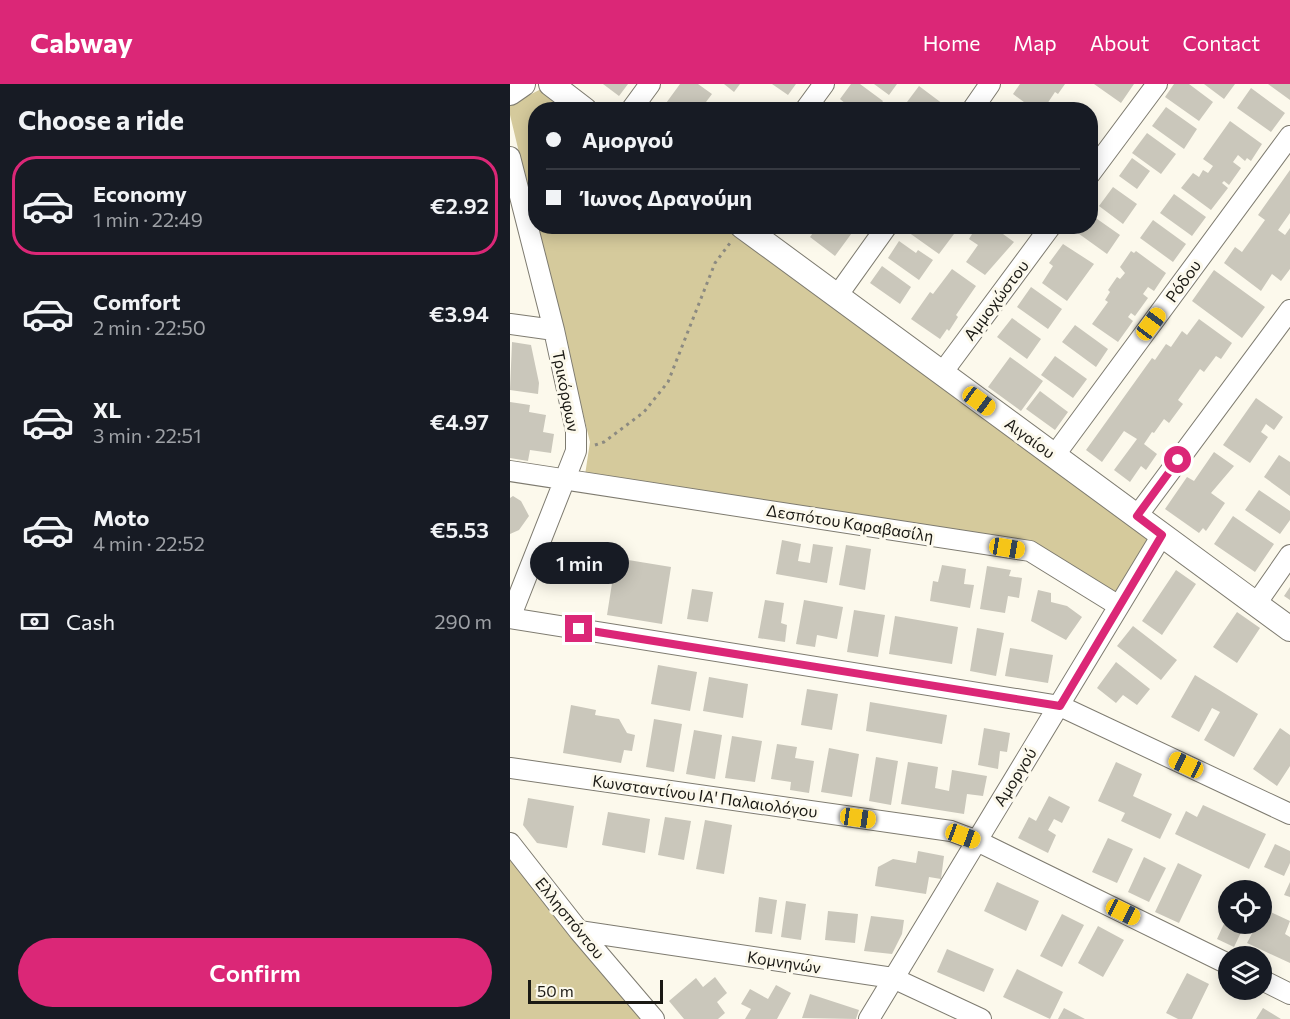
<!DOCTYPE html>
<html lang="en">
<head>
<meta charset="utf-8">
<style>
	body { margin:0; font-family:Commissioner,sans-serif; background:#242831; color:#f1f3f6; height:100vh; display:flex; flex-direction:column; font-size:22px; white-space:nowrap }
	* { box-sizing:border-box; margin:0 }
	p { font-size:20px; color:#9ea1a6 }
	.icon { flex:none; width:33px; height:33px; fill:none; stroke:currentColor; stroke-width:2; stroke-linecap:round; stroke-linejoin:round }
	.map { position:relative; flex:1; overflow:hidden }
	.drawer { display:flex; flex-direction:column; background:#171b24; width:510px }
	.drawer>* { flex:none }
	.guide { position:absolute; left:18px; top:18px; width:570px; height:132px; border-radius:24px; box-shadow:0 3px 15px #0003; display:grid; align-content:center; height:132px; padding:0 18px; background:#171b24 }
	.controls { position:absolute; left:708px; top:796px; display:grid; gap:12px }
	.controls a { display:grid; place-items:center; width:54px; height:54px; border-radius:50%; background:#171b24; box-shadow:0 3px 15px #0003; font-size:30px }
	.scale { position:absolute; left:18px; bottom:15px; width:135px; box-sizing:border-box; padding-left:6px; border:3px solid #1a1914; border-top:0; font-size:16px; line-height:21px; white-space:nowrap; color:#1a1914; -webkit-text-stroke:4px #fcf9ec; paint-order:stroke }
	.end { position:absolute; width:27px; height:27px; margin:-14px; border:8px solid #db2777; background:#fff; box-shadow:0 0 0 3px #fff }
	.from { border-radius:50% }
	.bubble { position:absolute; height:42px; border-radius:21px; background:#171b24; box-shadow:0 3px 15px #0003; font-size:20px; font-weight:600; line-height:42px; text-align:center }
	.car { position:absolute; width:18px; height:36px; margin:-18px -9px; border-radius:8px; box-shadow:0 0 4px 2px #0007; background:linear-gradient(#f5c518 24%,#345 0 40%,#f5c518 0 76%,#345 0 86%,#f5c518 0) }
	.guide b { display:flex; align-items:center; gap:21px; height:57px; font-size:22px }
	.guide b+b { border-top:2px solid #363941 }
	.guide i { width:15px; height:15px; background:#f1f3f6 }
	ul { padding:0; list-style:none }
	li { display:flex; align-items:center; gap:18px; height:99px; margin:0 12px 9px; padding:0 6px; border:3px solid transparent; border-radius:24px }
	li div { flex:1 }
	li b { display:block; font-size:22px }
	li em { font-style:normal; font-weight:600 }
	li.on { border-color:#db2777 }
	li>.icon { width:54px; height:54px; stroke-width:1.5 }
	h2 { padding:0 18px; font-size:27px; line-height:72px }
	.pay { display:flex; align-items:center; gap:15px; height:66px; padding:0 18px; font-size:22px }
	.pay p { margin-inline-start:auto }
	.button { display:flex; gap:12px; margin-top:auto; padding:12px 18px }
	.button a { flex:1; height:69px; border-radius:36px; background:#db2777; color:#fff; font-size:24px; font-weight:600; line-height:69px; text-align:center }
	header { display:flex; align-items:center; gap:36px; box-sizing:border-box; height:84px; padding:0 30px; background:#db2777; color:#fff }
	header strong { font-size:28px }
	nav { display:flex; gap:33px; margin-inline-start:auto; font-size:21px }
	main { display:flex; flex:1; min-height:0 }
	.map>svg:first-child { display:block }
</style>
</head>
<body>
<header>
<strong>Cabway</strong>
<nav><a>Home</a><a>Map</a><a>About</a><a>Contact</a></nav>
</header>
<main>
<section class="drawer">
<h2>Choose a ride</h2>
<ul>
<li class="on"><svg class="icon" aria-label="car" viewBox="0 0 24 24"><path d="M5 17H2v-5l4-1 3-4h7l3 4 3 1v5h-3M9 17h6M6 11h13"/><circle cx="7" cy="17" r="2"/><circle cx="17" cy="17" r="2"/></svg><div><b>Economy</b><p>1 min · 22:49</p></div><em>€2.92</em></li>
<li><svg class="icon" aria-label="car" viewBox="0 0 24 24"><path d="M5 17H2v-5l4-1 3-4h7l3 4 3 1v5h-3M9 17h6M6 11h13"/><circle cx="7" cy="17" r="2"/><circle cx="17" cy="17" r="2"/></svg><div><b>Comfort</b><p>2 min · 22:50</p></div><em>€3.94</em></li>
<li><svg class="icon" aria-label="car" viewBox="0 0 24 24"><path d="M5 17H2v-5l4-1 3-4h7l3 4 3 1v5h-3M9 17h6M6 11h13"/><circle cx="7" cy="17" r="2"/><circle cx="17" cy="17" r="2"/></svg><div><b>XL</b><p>3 min · 22:51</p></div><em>€4.97</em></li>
<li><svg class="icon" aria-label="car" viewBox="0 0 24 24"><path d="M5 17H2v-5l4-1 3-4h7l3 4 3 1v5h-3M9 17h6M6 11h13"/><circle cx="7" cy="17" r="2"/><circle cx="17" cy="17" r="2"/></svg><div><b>Moto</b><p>4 min · 22:52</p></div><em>€5.53</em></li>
</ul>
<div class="pay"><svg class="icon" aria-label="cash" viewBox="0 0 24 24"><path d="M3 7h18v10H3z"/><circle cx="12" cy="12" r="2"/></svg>Cash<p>290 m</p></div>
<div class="button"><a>Confirm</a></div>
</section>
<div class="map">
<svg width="780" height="935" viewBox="0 0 780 935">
	<rect width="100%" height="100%" fill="#fcf9ec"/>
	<path fill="#d5ca9c" d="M35 3 65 25 26 26 25 135 0 31V21Z
		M27 143H223L648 454 608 514 521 463 75 391 80 358Z
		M0 769 133 935H0Z"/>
	<path fill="#cac7bb" d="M93 0H118L109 12Z
		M170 0H188L202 10 190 26H151Z
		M214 0H230L224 8Z
		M262 0H286L278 11Z
		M341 0H350L373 17 367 26H343L330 15Z
		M364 0H387L379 11Z
		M510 0H555L548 10 545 8 533 26H525L503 10Z
		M584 0H624L611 19Z
		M664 0H679L703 18 689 37 655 13Z
		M694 0H725L714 15Z
		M758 0H780V16Z
		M409 2 441 26H399L394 22Z
		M741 4 775 29 761 48 727 24Z
		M656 23 687 45 674 65 642 42Z
		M720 37 752 60 741 77 737 74 735 77 728 71 723 78 731 84 719 101 714 97 712 99 718 104 701 126 671 104 683 89 689 93 693 86 698 89 703 82 693 75Z
		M637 49 666 70 651 90 622 69Z
		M622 74 640 87 627 105 609 92Z
		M780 86V129L768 146 775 151 780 144V185L771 197 762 190 751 207 714 179 725 163 732 168 755 136 748 131Z
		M603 103 627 120 613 140 589 122Z
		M664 110 696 133 682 152 650 129Z
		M580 130 610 151 597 170 565 147 568 142H580Z
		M643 136 676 160 663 178 630 154Z
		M308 142H347L325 172 300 153Z
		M402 142H434L444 150 429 170 398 148Z
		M467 142H482L504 158 475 191 456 178 468 161 459 155Z
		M505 142H520L515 150Z
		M389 157 406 169 408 166 423 176 409 196 378 174Z
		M553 160 584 180 557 217 532 199 543 182 539 179Z
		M621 167 624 169 626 167 656 189 644 207 638 203 633 210 638 214 625 232 621 229 618 233 623 237 608 258 582 240 598 218 595 216 600 208 598 206 607 193 610 195 615 189 610 183Z
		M372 182 401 203 390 220 360 199Z
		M442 185 466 202 446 231 448 233 439 247 437 245 430 255 401 235 420 208 423 210Z
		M704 186 755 223 732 254 682 217Z
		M521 203 552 225 538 245 507 223Z
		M502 234 531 255 517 275 487 253Z
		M689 235 722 259 711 275 706 272 694 288 690 285 668 316 673 320 659 339 654 335 644 349 642 348 634 360 647 370 636 386 631 382 620 398 604 386 627 355 614 347 592 378 576 366 642 274 645 276 656 260 661 263 672 247 677 251Z
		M565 241 598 265 586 283 552 258Z
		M2 258 21 261 29 299 28 310 0 306Z
		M545 272 577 295 563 314 531 291Z
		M500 273 533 297 511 327 478 303Z
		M530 307 558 328 545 346 516 325Z
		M746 314 773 333 764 346 756 340 751 348 758 353 740 379 713 361Z
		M0 318 20 321 19 328 36 331 33 348 44 350 41 369 20 366 18 377 0 374Z
		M704 368 724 382 701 409 715 419 696 447 693 444 689 449 655 425 677 393 684 397Z
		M769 371 780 378V412L754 393Z
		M749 406 780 427V436L770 450 735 426Z
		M3 412 11 417 19 432 9 446 0 450V414Z
		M723 432 764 460 745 488 704 460Z
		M272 456 291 460 288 477 300 479 303 460 323 463 317 499 266 490Z
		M336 461 361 465 355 506 329 501Z
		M106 474 161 483 152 540 97 531Z
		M432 481 456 485 454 500 464 501 460 524 420 517 423 497 428 498Z
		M477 482 501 486 499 492 512 494 509 514 498 512 495 529 470 525Z
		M666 486 686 500 652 551 632 537Z
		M780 503V516L774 512Z
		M182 505 203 508 198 538 177 535Z
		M528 506 541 509V518L557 522 572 533 556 556 521 537Z
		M255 516 274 519 271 539 277 541 275 558 248 554Z
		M294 516 333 523 327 555 307 551 305 563 286 560Z
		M344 526 375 531 368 573 337 568Z
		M727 528 750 544 727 579 703 563Z
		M385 532 448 543 442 580 379 570Z
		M623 542 667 576 651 596 607 562Z
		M467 544 494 549 486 592 460 587Z
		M500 564 543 571 538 599 495 592Z
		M606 578 640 605 627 621 613 611 606 619 587 604Z
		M148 581 187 588 180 627 141 620Z
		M685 591 748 630 724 673 694 656 710 628 702 624 689 648 661 633Z
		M199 593 238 600 233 634 193 627Z
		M297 605 328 610 322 646 291 641Z
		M360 618 437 631 432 660 356 647Z
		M61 621 86 626 85 631 109 635 117 649 125 651 122 667 114 666 111 679 53 669Z
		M144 635 172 640 164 688 136 683Z
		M474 644 500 649 497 668 490 667 488 685 468 681Z
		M770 644 780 651V682L767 702 743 685Z
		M184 646 212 651 205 695 176 690Z
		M222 652 252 657 245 698 215 694Z
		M267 660 287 663 285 674 304 677 299 709 280 706 281 698 261 695Z
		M319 664 349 670 342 713 311 708Z
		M366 673 388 677 381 721 359 717Z
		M398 678 428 683 425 704 439 707 442 686 477 692 473 712 457 710 454 730 391 720Z
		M606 678 632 690 623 712 662 730 650 755 611 737 615 729 588 717Z
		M539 712 560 723 552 739 544 735 538 746 546 751 538 769 508 754 519 733 526 737Z
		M18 714 64 722 57 764 27 759 13 741Z
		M693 721 756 750 739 785 665 750 676 727 687 733Z
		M98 728 140 735 135 769 92 761Z
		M155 733 181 737 174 776 148 771Z
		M195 736 222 741 214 790 186 785Z
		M598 754 623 765 607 799 582 788Z
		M765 760 780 767V779L774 792 754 783Z
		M408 767 434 772 431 795 419 793 416 810 365 802 368 783 383 775 406 779Z
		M634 773 656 784 639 818 618 808Z
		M668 779 692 791 669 839 645 828Z
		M487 798 529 817 516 847 474 827Z
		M780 798V813L774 811Z
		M249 813 267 816 262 850 245 848Z
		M276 817 296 820 291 856 271 853Z
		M754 825 780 837 775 850 780 853V879L737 859 747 840H752Z
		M318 827 348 830 345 859 315 856Z
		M552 830 574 841 552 883 530 872Z
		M718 831V840H735L724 863 707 855Z
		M361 832 394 836 392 850 382 870 354 867Z
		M588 842 614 856 593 893 568 879Z
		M437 865 484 885 474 908 427 888Z
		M507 885 553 908 540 935 493 913Z
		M677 889 699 900 682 935H668L656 929Z
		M205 893 217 909 207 918 215 929 208 935H174L159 917 186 894 193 903Z
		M266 901 281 909 267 935H235L241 925 231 920 240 905 258 915Z
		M300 910 349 926 346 935 292 934Z
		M554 924 575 935H548Z
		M753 924 771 935H746Z"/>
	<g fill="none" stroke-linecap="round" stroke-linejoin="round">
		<defs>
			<path id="minor" d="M121 26 140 0
				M295 26 314 0
				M462 26 480 0
				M0 73 44 246 66 347V367L0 534
				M580 90 647 0
				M327 212 377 142
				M0 240 44 246
				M432 289 541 142
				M544 372 780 52
				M0 387 520 467 609 522
				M627 432 780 226
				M746 520 780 471
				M0 534 550 622 780 730
				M0 684 441 747 465 756 718 880
				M0 759 69 847 144 935
				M69 847 383 894 471 935
				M752 896 780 910
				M359 935 652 451"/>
			<path id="tertiary" d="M41 0 75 26
				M0 9 13 0
				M232 142 780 545"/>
		</defs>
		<use href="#minor" stroke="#7e7b70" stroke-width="22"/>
		<use href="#tertiary" stroke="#7e7b70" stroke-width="26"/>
		<path stroke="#8c8a81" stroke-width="3" stroke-dasharray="3 4.5" stroke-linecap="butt" d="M85 361 94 358 134 328 158 298 205 179 220 159"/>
		<use href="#minor" stroke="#fff" stroke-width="20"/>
		<use href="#tertiary" stroke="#fff" stroke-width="24"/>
	</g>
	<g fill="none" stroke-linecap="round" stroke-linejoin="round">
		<path stroke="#db2777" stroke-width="8" d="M69 545 550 622 652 451 627 432 668 376"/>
	</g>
	<g text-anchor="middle" stroke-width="6" stroke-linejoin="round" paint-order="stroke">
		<g font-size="16" fill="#1a1914" stroke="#fcf9ec">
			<text transform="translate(673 197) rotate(-54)" y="6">Ρόδου</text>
			<text transform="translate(486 216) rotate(-53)" y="6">Αμμοχώστου</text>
			<text transform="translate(56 307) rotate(79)" y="6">Τρικόρφων</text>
			<text transform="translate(520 354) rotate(36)" y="6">Αιγαίου</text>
			<text transform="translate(340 439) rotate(9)" y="6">Δεσπότου Καραβασίλη</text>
			<text transform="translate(505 693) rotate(-58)" y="6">Αμοργού</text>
			<text transform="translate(195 712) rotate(8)" y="6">Κωνσταντίνου ΙΑ' Παλαιολόγου</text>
			<text transform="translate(60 834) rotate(51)" y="6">Ελλησπόντου</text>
			<text transform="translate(274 878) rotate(9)" y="6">Κοµνηνών</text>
		</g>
	</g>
</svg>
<div class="controls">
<a><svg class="icon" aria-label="locate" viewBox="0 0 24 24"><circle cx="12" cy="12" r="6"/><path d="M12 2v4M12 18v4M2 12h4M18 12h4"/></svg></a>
<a><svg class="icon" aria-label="layers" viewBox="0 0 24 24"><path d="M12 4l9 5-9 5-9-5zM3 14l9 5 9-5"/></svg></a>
</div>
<div class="scale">50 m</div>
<i class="end from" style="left:668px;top:376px"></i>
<i class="end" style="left:69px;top:545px"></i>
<div class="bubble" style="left:20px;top:458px;width:99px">1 min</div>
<i class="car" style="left:641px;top:240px;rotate:37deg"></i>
<i class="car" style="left:469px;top:317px;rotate:126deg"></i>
<i class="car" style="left:497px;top:464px;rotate:99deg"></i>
<i class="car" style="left:676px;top:681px;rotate:295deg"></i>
<i class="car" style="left:348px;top:734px;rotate:98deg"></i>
<i class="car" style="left:453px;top:752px;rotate:110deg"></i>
<i class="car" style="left:613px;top:828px;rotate:116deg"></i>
<div class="guide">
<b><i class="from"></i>Αμοργού</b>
<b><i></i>Ίωνος Δραγούμη</b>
</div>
</div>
</main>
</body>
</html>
